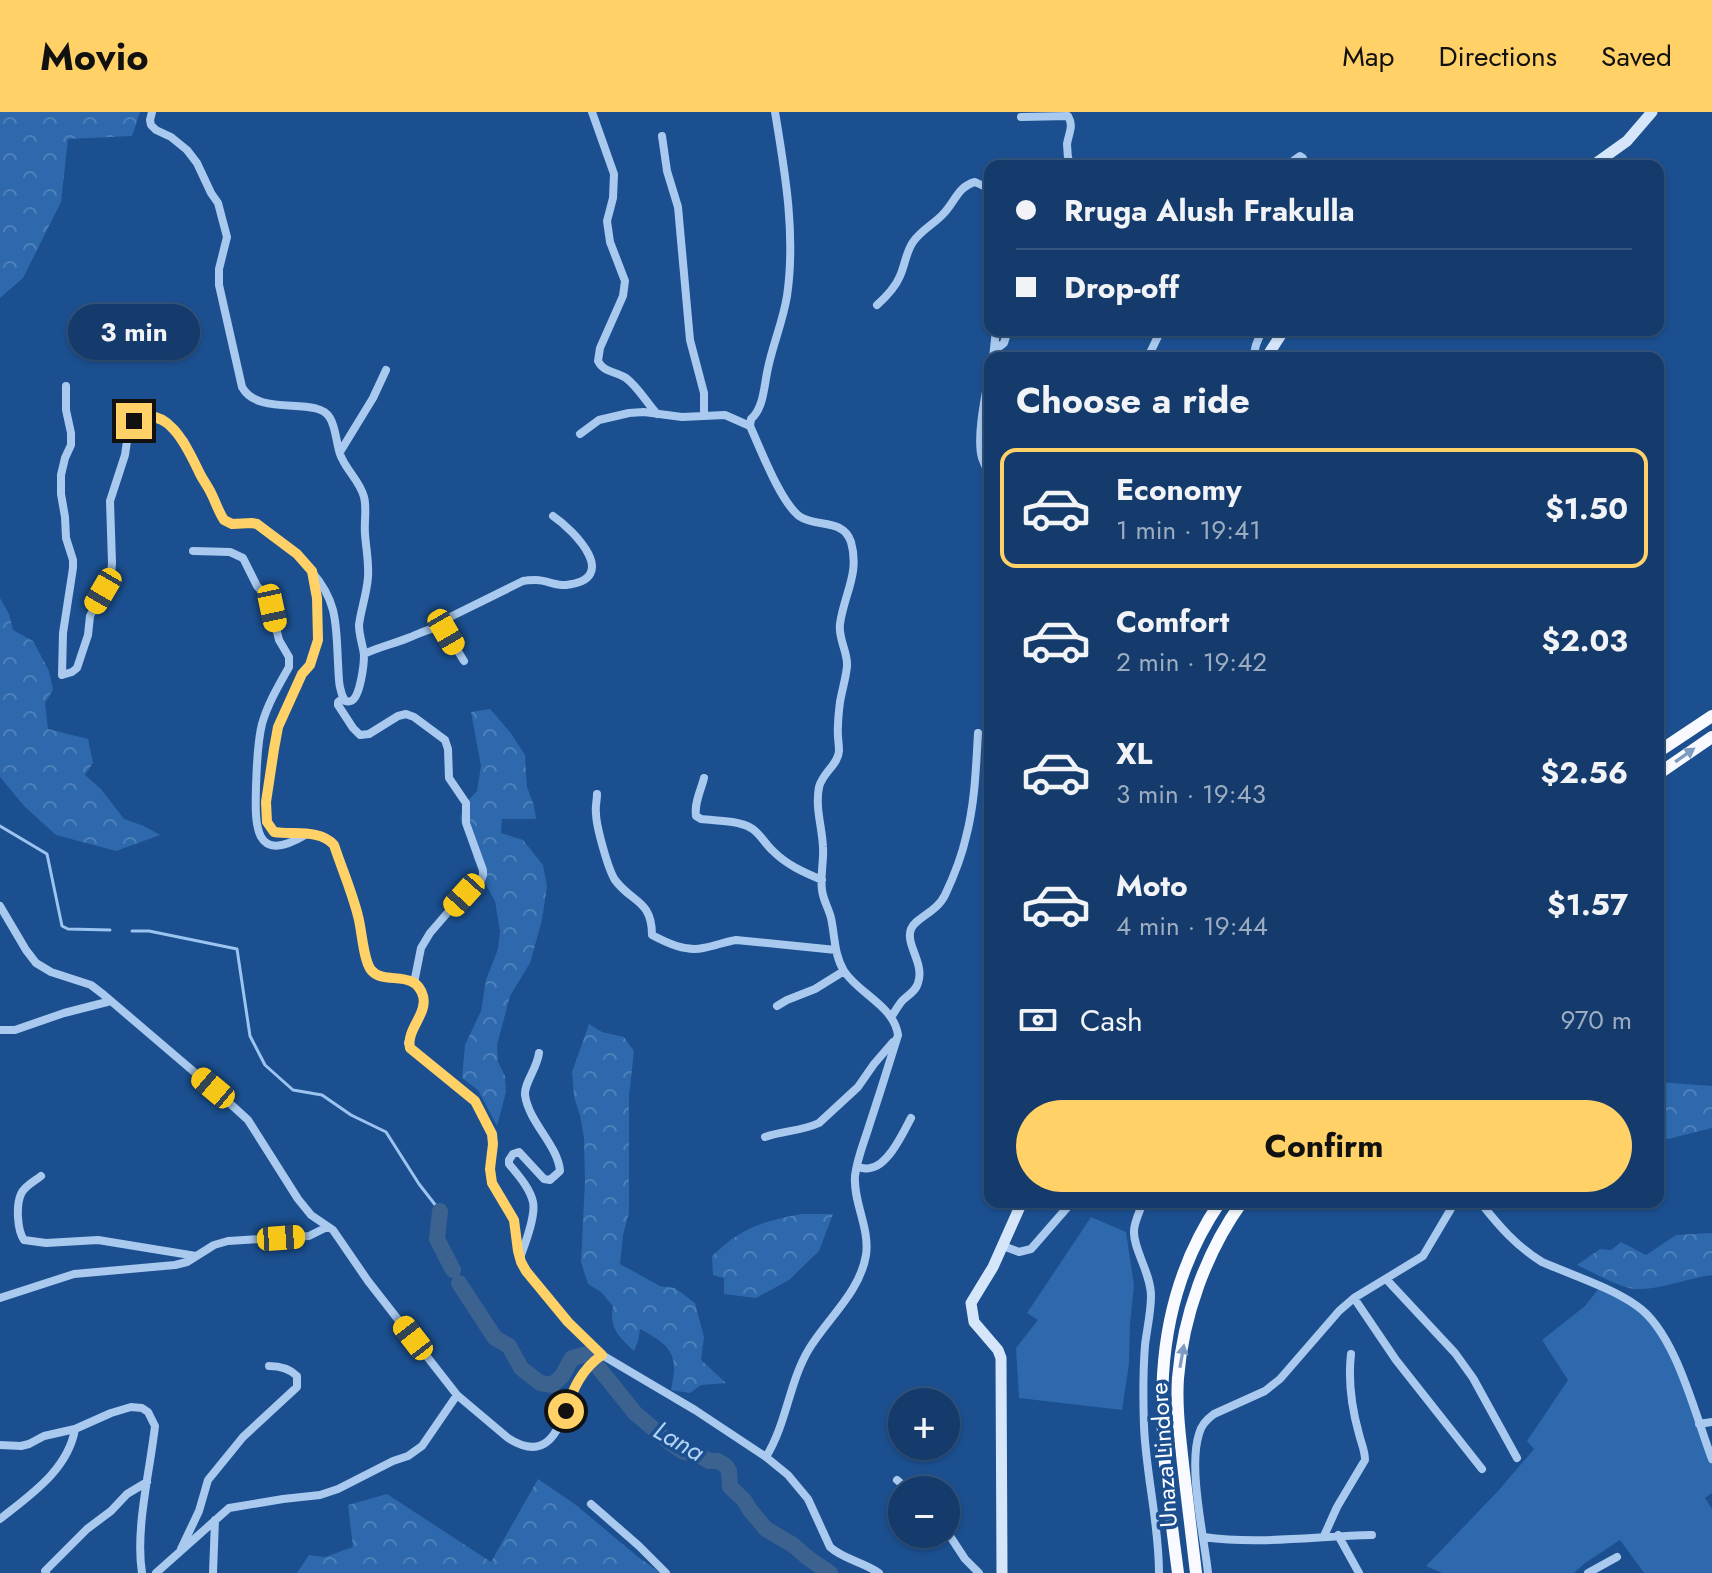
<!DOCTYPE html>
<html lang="en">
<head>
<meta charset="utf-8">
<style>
	body { margin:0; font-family:Jost,sans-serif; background:#214673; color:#f1f3f6; height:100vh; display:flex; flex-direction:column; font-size:30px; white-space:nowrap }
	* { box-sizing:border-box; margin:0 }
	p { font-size:26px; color:#9dadc1 }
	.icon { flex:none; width:44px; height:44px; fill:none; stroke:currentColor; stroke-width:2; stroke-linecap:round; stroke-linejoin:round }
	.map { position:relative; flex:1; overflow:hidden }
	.panel { position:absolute; left:984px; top:240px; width:680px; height:856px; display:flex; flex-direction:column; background:#143b6b; border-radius:16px; box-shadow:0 2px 6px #0004,0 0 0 2px #33557e }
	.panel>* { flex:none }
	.hud { position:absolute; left:984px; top:48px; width:680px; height:176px; border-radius:16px; box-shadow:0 2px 6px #0004,0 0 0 2px #33557e; display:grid; align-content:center; height:176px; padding:0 32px; background:#143b6b }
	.buttons { position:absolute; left:888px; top:1276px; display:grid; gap:16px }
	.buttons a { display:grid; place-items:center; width:72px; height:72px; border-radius:50%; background:#143b6b; box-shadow:0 2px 6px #0004,0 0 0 2px #33557e; font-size:40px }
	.end { position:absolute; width:36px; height:36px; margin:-18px; border:10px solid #ffd166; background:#111; box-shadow:0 0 0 4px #111 }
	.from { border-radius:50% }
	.bubble { position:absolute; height:56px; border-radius:28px; background:#143b6b; box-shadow:0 2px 6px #0004,0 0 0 2px #33557e; font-size:26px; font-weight:700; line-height:56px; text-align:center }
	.car { position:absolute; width:24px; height:48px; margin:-24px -12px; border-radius:10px; box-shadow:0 0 6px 2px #0007; background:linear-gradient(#f5c518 24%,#345 0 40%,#f5c518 0 76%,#345 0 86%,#f5c518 0) }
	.hud b { display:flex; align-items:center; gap:28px; height:76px; font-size:30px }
	.hud b+b { border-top:2px solid #33557e }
	.hud i { width:20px; height:20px; background:#f1f3f6 }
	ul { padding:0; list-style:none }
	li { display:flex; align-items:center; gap:24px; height:120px; margin:0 16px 12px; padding:0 16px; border:4px solid transparent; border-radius:16px }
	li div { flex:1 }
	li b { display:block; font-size:30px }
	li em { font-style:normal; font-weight:700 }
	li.selected { border-color:#ffd166 }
	li>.icon { width:72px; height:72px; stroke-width:1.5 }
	h2 { padding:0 32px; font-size:36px; line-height:96px }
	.pay { display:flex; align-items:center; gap:20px; height:88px; padding:0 32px; font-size:30px }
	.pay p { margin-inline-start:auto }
	.button { display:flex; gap:16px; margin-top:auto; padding:16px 32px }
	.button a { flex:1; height:92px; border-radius:48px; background:#ffd166; color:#111; font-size:32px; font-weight:700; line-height:92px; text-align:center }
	header { display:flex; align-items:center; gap:48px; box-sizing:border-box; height:112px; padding:0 40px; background:#ffd166; color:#111 }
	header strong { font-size:38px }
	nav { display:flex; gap:44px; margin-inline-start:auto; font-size:28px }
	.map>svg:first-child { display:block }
</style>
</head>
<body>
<header>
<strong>Movio</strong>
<nav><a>Map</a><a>Directions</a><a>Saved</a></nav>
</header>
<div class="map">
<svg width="1712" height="1461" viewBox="0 0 1712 1461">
	<defs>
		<pattern id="forest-crowns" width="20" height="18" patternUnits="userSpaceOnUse" patternTransform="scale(2)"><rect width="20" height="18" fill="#2e69ad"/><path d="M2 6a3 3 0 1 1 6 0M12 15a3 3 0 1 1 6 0" fill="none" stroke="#4d80b9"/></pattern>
	</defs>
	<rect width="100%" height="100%" fill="#1b4f8f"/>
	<path fill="#2e69ad" d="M1091 1105 1126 1120 1134 1173 1130 1213 1129 1252 1122 1298 1019 1286 1016 1236 1038 1208 1027 1201Z
		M1600 1175 1630 1189 1666 1226 1712 1347V1381L1705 1386 1712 1397V1461H1644L1620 1428 1585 1451 1574 1461H1442L1426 1454 1498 1379 1534 1337 1527 1329 1568 1268 1542 1228 1585 1194Z"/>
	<path fill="url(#forest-crowns)" d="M0 0H140L132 24 68 27 61 90 23 166 0 186Z
		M0 486 9 502 13 518 33 529 49 559 53 578 45 591 48 617 88 627 93 651 85 663 101 677 124 707 144 714 160 723 116 739 56 723 25 695 0 665Z
		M490 597 510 620 525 643 527 675 534 694 536 707H502L501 721 523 728 543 753 547 774 542 808 530 851 510 884 497 933 498 950 505 964 506 980 497 1014 478 978 462 966 465 933 481 899 486 868 498 837 500 819 495 789 479 761 460 706 465 692 477 679 481 654 471 600Z
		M589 912 602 920 624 925 634 939 629 984V1101L623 1123 620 1152 660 1174 675 1176 695 1191 704 1225 701 1248 726 1271 701 1273 690 1281 671 1278C679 1241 671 1234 640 1217L638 1229 634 1239C618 1224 609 1216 613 1194L601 1180 588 1172 581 1150 585 1069 584 1026 580 1003 574 985 572 960Z
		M1658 970 1712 974V1016L1668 1027 1658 1024Z
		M801 1102H833L819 1139 789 1168 756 1186 724 1182V1166L713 1163 712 1144C742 1115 761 1110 801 1102Z
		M1712 1121V1163C1687 1166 1662 1178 1636 1177 1623 1177 1590 1159 1577 1153L1600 1137 1611 1138 1621 1130 1646 1143 1676 1123Z
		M538 1367 576 1393 638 1445 661 1461H297L309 1443 325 1445 353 1435 348 1393 387 1382 491 1450Z"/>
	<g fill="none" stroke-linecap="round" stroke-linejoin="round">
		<path stroke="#9cc4f0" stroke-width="3" d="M0 714 47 742 62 814 68 817 110 818
			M132 819H149L237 837 250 924 265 953 293 978 322 983 351 1003 386 1020 419 1072 440 1099"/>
		<path stroke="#3c6290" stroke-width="16" d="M440 1099 437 1127 453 1158
			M459 1171 495 1226 509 1234 521 1256 540 1271 552 1273 562 1264 572 1246 587 1242 588 1243
			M598 1255 635 1301 669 1330 684 1340 697 1342 709 1349H718L726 1354 729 1359 730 1375 744 1388 750 1398 766 1417 793 1433 808 1446 830 1461"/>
		<path stroke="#a9c9ee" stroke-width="8" d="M152 0 150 8 151 13 156 18 171 25 187 38 197 51 211 81 218 91 227 125 219 157V173L242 275C259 306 317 283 330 306 336 316 336 330 340 342 345 357 360 369 364 385 367 396 364 409 365 422 366 436 369 450 368 465 367 481 361 497 359 513 359 524 363 533 364 543 364 553 360 586 351 589 349 590 347 589 345 589 338 577 339 565 338 551 336 513 338 490 312 460
			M592 0 614 62 613 86 607 109 610 130 625 169 623 184 600 236 598 249C604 261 616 259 626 266 638 275 647 291 657 302
			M775 0C785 60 796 123 787 184 783 209 773 232 768 256 764 273 764 296 751 307L750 314C761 338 780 389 799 404 816 416 843 406 851 430 860 462 844 482 840 512 838 527 848 540 847 554 846 566 842 578 840 590 839 598 838 606 838 614 837 622 839 631 839 639 838 653 823 660 819 675 815 696 822 714 823 735 824 749 820 764 822 778 823 788 829 797 831 806 835 824 834 843 844 859 859 882 894 894 898 923
			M1021 5 1068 4C1074 14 1069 20 1067 32 1067 40 1068 47 1070 54
			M662 24 667 59 678 95 690 228 704 281V304
			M1286 54 1300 44 1303 46V54
			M877 193C886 185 895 176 900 164 905 153 906 140 913 130 922 117 936 111 945 100 955 89 959 74 975 70L990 77
			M995 238 1004 231 1008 218
			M993 246 996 218
			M1146 246 1150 241 1161 218
			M1253 246 1256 233 1262 218
			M990 258C986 280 976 325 982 346 984 352 987 358 990 363
			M66 274V298L71 321V333L65 346 61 363V382L65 405 66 426 73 448V456L63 521 62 563 72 560 77 556 88 523 90 504 111 463 112 451 110 389 125 343 128 322 134 309 139 306 151 305 165 310 184 329 224 408 232 412 252 411 257 412 297 442 312 459 317 486 318 528 310 553 302 562 278 615 274 637 266 690 267 710 274 720C294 723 320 717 334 733 342 757 352 780 358 804 362 818 363 847 372 858 384 874 416 856 423 884 426 896 412 918 408 931L410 936 475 989 492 1022 493 1032 490 1057 492 1071 514 1108 518 1139 521 1150 526 1159 568 1210 602 1243 695 1298 766 1345 788 1363 808 1387 830 1435C843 1447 863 1450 879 1461
			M580 322 599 308 629 301 644 300 682 305 725 303 750 314
			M340 340 373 286 386 258
			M990 401 987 434 990 444
			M193 439 230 440 243 446 257 474 269 487 279 528 289 545V555C279 573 268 591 262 612 257 632 257 653 256 674 255 711 253 754 305 723
			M433 515 444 508 523 469C527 468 531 468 536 468 546 468 556 474 566 473 621 467 575 419 553 404
			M364 542C379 535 393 532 408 526 419 522 429 516 440 515L446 520 464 549
			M343 586 338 590V593L353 616 360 623 369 622 398 604 406 602 414 605 445 628 448 637 449 666 466 691V711L483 758V763L481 768 468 777 430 821 421 836 414 871
			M704 666C701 678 694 691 696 704L701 707C717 709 738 708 751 716 760 721 765 732 773 739 787 753 803 760 822 768
			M597 682C597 689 595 695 596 701 596 714 608 757 615 768 632 791 652 788 652 823 667 831 686 840 703 836 715 834 724 830 736 828L836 838
			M0 794 26 838 36 851 51 860 91 873 104 883 213 976 248 1008 298 1087 311 1103 333 1118 368 1169 457 1283 508 1326C558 1358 562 1296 580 1266 585 1256 593 1250 602 1243
			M777 894 787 888 815 877 844 859
			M892 904C895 899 898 894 902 889 908 883 916 879 918 871 925 851 905 833 911 817 915 806 937 800 945 783 953 766 962 743 966 725 975 691 976 655 978 621
			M0 918H15L64 901 111 889
			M765 1025C782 1019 802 1019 819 1011L858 975 874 952 893 930
			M857 1055C860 1056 867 1057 870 1056 888 1054 903 1021 911 1006
			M41 1064C35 1069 24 1074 21 1082 16 1093 17 1118 24 1128L46 1131 98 1128 196 1144
			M1143 1090C1140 1099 1134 1110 1134 1119 1133 1137 1151 1161 1151 1184 1151 1200 1147 1217 1145 1233 1143 1260 1143 1287 1144 1314 1146 1363 1159 1411 1159 1461
			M1480 1090C1499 1114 1516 1134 1542 1150 1572 1163 1612 1176 1637 1194 1676 1221 1695 1303 1712 1347
			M1003 1134 1019 1140 1031 1137 1072 1090
			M520 1146C525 1132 536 1104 533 1090 530 1076 518 1063 509 1052V1048L513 1042 519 1040 544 1067 550 1068 560 1059C558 1033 529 1011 525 983 524 971 537 957 539 941
			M1387 1168 1455 1241 1473 1266 1517 1346
			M0 1186 74 1162 175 1153 187 1150 214 1133 228 1129 309 1124 327 1115
			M1354 1186 1396 1248 1482 1357
			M1699 1312 1712 1310
			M0 1333 21 1334 29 1332 44 1324 75 1317 111 1301 131 1295 142 1296 148 1300 155 1314C150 1359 135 1417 142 1461
			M766 1345C787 1311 789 1270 809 1237 828 1206 860 1180 866 1143 870 1116 853 1090 855 1064 857 1046 865 1028 870 1011 880 981 889 952 898 923
			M897 1368 909 1378
			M591 1392 639 1434 666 1461
			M0 1407C30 1383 68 1358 75 1317
			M946 1418 965 1447 979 1461
			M1338 1423 1359 1461
			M1324 1424 1337 1395 1365 1348C1365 1338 1361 1331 1359 1322 1352 1297 1348 1268 1351 1242
			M1204 1425C1259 1433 1317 1424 1372 1423
			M181 1437 199 1399 208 1368 243 1325 297 1275V1264C289 1256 280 1254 269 1254
			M46 1461 45 1459 87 1417 111 1399 127 1382 147 1370
			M156 1461 229 1396 283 1387 320 1383 338 1377 393 1349 408 1344 422 1334 457 1283
			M213 1461 215 1408
			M1208 1461C1204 1424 1188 1356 1199 1322 1201 1313 1207 1307 1214 1302L1265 1279 1280 1267 1339 1199 1354 1186 1423 1144 1455 1090
			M1588 1461 1617 1445"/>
		<path stroke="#d6e6fa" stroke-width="11" d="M1592 54 1627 29 1652 0
			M1266 246 1284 218
			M1002 1461 1001 1246 998 1238 974 1210 971 1191 993 1155 1022 1090"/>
		<path stroke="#f8faff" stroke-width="12" d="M1658 640 1712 604
			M1658 662 1712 625
			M1178 1461C1161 1330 1140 1207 1220 1090
			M1196 1461C1192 1425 1187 1388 1183 1352 1180 1324 1176 1294 1178 1266 1183 1204 1206 1140 1242 1090"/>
	</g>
	<defs><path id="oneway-solid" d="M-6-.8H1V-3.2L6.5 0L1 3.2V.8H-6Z" transform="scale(2)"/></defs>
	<g fill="#7e9cc1">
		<use href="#oneway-solid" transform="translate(1685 643) rotate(-35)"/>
		<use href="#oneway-solid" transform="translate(1182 1244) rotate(-80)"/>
	</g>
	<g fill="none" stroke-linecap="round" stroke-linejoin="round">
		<path stroke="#ffd166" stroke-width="10" d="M134 309C168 289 189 339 200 362 203 368 207 373 210 379 215 388 218 399 224 408L232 412 252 411 257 412 297 442 312 459 317 486 318 528 310 553 302 562 278 615 274 637 266 690 267 710 274 720C294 723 320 717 334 733 342 757 352 780 358 804 362 818 363 847 371 858 384 874 415 856 423 884 428 902 406 917 410 936L475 989 492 1022 493 1032 490 1057 492 1071 514 1108 518 1139 521 1150 526 1159 568 1210 602 1243C582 1257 573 1276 566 1299"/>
	</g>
	<g text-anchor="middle" stroke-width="7" stroke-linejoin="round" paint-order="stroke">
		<g font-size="24" fill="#fff" stroke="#1b4f8f">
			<text transform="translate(1164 1343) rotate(-94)" y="8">Unaza Lindore</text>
		</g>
		<g font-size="26" font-style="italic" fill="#b5d3f5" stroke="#1b4f8f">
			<text transform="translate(679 1329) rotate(30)" y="9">Lana</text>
		</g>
	</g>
</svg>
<div class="buttons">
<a>+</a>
<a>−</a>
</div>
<i class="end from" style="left:566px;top:1299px"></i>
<i class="end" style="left:134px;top:309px"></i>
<div class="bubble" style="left:68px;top:192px;width:132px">3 min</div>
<i class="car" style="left:103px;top:479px;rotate:210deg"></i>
<i class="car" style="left:272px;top:496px;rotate:168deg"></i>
<i class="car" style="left:446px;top:520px;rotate:150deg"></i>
<i class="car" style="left:464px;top:783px;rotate:222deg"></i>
<i class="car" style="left:213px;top:976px;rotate:310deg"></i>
<i class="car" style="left:281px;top:1126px;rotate:86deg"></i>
<i class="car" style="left:413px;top:1226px;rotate:322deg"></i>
<div class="hud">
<b><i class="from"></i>Rruga Alush Frakulla</b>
<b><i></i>Drop-off</b>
</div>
<section class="panel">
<h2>Choose a ride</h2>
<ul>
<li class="selected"><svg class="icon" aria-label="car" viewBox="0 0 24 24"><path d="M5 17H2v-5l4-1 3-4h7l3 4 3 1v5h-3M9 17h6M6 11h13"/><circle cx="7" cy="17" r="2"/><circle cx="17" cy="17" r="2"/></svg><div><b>Economy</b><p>1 min · 19:41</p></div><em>$1.50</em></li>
<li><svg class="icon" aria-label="car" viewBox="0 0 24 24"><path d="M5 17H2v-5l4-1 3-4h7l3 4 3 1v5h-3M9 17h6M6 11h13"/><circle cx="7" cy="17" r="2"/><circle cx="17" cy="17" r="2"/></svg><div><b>Comfort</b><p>2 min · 19:42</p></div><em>$2.03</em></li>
<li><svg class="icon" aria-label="car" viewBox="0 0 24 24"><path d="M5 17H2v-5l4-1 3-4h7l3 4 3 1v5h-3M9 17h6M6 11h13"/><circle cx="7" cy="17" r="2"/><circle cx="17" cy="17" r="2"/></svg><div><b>XL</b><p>3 min · 19:43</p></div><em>$2.56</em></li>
<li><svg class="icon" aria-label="car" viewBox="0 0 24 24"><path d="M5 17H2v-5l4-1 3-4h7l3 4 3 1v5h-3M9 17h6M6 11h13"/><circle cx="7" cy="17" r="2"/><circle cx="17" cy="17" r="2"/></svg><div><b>Moto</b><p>4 min · 19:44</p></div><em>$1.57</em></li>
</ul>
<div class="pay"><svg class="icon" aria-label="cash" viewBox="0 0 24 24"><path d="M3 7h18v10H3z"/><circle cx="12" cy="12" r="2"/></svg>Cash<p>970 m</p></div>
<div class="button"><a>Confirm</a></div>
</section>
</div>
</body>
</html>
